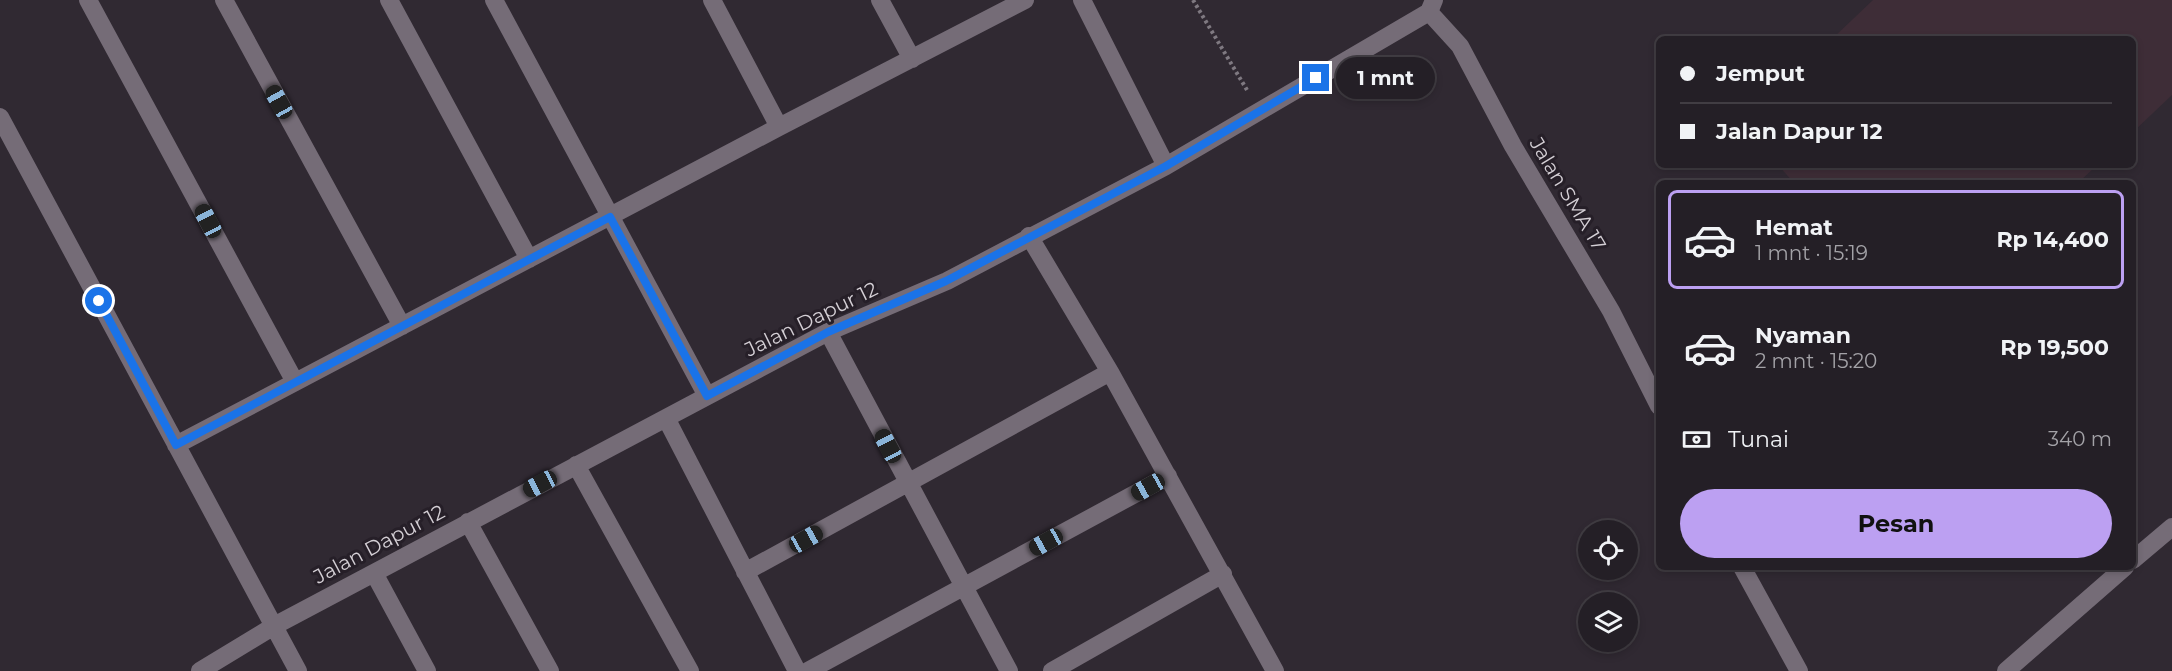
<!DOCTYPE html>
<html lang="id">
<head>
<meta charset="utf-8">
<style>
	body { margin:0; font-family:Montserrat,sans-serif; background:#2c272e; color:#f1f3f6; height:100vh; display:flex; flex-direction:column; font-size:22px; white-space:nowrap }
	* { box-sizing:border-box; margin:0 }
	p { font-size:20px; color:#a3a2a7 }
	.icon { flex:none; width:33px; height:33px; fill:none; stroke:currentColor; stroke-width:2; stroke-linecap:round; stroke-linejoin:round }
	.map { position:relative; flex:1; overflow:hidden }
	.side { position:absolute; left:1656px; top:180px; width:480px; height:390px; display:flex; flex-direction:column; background:#241f26; border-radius:9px; box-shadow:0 3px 9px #0003,0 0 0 2px #413d43 }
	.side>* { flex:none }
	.top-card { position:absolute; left:1656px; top:36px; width:480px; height:132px; border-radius:9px; box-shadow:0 3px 9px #0003,0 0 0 2px #413d43; display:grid; align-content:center; height:132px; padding:0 24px; background:#241f26 }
	.fabs { position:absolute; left:1578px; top:520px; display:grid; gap:12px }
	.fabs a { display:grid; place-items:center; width:60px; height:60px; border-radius:50%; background:#241f26; box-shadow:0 3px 9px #0003,0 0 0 2px #413d43; font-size:30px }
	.end { position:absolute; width:27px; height:27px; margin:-14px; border:8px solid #1a73e8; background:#fff; box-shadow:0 0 0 3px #fff }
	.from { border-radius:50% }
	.bubble { position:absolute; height:42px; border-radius:21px; background:#241f26; box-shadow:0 3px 9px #0003,0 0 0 2px #413d43; font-size:20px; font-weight:700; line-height:42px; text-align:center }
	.car { position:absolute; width:18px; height:36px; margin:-18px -9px; border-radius:8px; box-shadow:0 0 4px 2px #0007; background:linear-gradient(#222 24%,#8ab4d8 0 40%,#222 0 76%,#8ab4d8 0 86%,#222 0) }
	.top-card b { display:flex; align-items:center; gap:21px; height:57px; font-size:22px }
	.top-card b+b { border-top:2px solid #413d43 }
	.top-card i { width:15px; height:15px; background:#f1f3f6 }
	ul { padding:10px 0 0; list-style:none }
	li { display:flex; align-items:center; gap:18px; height:99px; margin:0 12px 9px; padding:0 12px; border:3px solid transparent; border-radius:9px }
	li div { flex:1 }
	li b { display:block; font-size:22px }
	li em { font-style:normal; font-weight:700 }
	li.active { border-color:#bca0f2 }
	li>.icon { width:54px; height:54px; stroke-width:1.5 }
	.pay { display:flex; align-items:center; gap:15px; height:66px; padding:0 24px; font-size:22px }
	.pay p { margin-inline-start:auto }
	.cta { display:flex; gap:12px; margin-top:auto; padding:12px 24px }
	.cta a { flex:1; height:69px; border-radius:36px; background:#bca0f2; color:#111; font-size:24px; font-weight:700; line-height:69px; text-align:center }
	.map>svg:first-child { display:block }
</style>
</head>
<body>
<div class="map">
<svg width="2172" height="671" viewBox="0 0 2172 671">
	<rect width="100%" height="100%" fill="#302932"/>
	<path fill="#3e2d37" d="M1873 0H2172V95L2133 132V39H1832Z
		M1778 165H2097L2078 183H1794Z"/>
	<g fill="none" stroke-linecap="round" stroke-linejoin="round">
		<path stroke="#7f7981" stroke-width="4" stroke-dasharray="3 3" stroke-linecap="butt" d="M1193 0 1247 90"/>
		<path stroke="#756c77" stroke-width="18" d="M88 0 295 382
			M224 0 402 326
			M389 0 529 259
			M494 0 707 396
			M712 0 779 127
			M880 0 912 59
			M1082 0 1166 166
			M1429 12 1460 46 1513 146 1611 311 1659 406
			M0 117 298 671
			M1029 236 1110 372 1275 671
			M828 332 1009 671
			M666 418 797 671
			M176 445 779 127 1025 0
			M576 465 690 671
			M468 522 550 671
			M2133 560 2172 527
			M1742 567 1799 671
			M745 572 1110 372
			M374 573 427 671
			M200 671 274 626 828 332 947 281 1166 166 1429 12 1434 0
			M808 671 1168 476
			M1052 671 1223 574
			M2006 671 2125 567"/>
	</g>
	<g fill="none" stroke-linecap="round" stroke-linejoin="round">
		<path stroke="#1a73e8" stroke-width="8" d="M99 301 176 445 610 217 707 396 828 332 946 281 1166 166 1316 78"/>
	</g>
	<g text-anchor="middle" stroke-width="6" stroke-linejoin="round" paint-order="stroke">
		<g font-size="20" fill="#d4cfd5" stroke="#261f28">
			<text transform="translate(1568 194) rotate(59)" y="7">Jalan SMA 17</text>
			<text transform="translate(811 319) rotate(-26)" y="7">Jalan Dapur 12</text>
			<text transform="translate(379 544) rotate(-28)" y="7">Jalan Dapur 12</text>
		</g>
	</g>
</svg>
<div class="fabs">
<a><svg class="icon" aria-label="locate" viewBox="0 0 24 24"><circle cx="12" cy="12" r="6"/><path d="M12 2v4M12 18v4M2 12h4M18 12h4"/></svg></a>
<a><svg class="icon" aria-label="layers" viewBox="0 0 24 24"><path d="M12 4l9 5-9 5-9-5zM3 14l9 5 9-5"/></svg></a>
</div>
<i class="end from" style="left:99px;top:301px"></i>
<i class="end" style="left:1316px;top:78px"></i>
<div class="bubble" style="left:1336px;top:57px;width:99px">1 mnt</div>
<i class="car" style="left:279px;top:102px;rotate:331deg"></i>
<i class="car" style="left:208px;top:221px;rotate:332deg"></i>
<i class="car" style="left:888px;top:446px;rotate:332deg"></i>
<i class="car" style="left:540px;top:484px;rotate:242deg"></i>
<i class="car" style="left:1148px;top:487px;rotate:241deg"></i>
<i class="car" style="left:806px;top:539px;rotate:61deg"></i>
<i class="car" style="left:1046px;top:542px;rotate:241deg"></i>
<div class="top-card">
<b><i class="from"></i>Jemput</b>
<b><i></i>Jalan Dapur 12</b>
</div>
<section class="side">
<ul>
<li class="active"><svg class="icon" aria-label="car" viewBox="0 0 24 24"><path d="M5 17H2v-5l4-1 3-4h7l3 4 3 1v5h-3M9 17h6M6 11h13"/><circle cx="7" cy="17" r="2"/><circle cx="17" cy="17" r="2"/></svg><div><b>Hemat</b><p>1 mnt · 15:19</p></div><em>Rp 14,400</em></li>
<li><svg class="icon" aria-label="car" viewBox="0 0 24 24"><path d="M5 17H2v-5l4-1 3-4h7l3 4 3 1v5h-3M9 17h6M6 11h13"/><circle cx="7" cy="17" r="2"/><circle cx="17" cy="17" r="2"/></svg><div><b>Nyaman</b><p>2 mnt · 15:20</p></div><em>Rp 19,500</em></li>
</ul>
<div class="pay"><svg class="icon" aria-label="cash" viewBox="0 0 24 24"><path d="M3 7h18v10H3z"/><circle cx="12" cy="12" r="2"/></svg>Tunai<p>340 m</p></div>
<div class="cta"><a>Pesan</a></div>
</section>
</div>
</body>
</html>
